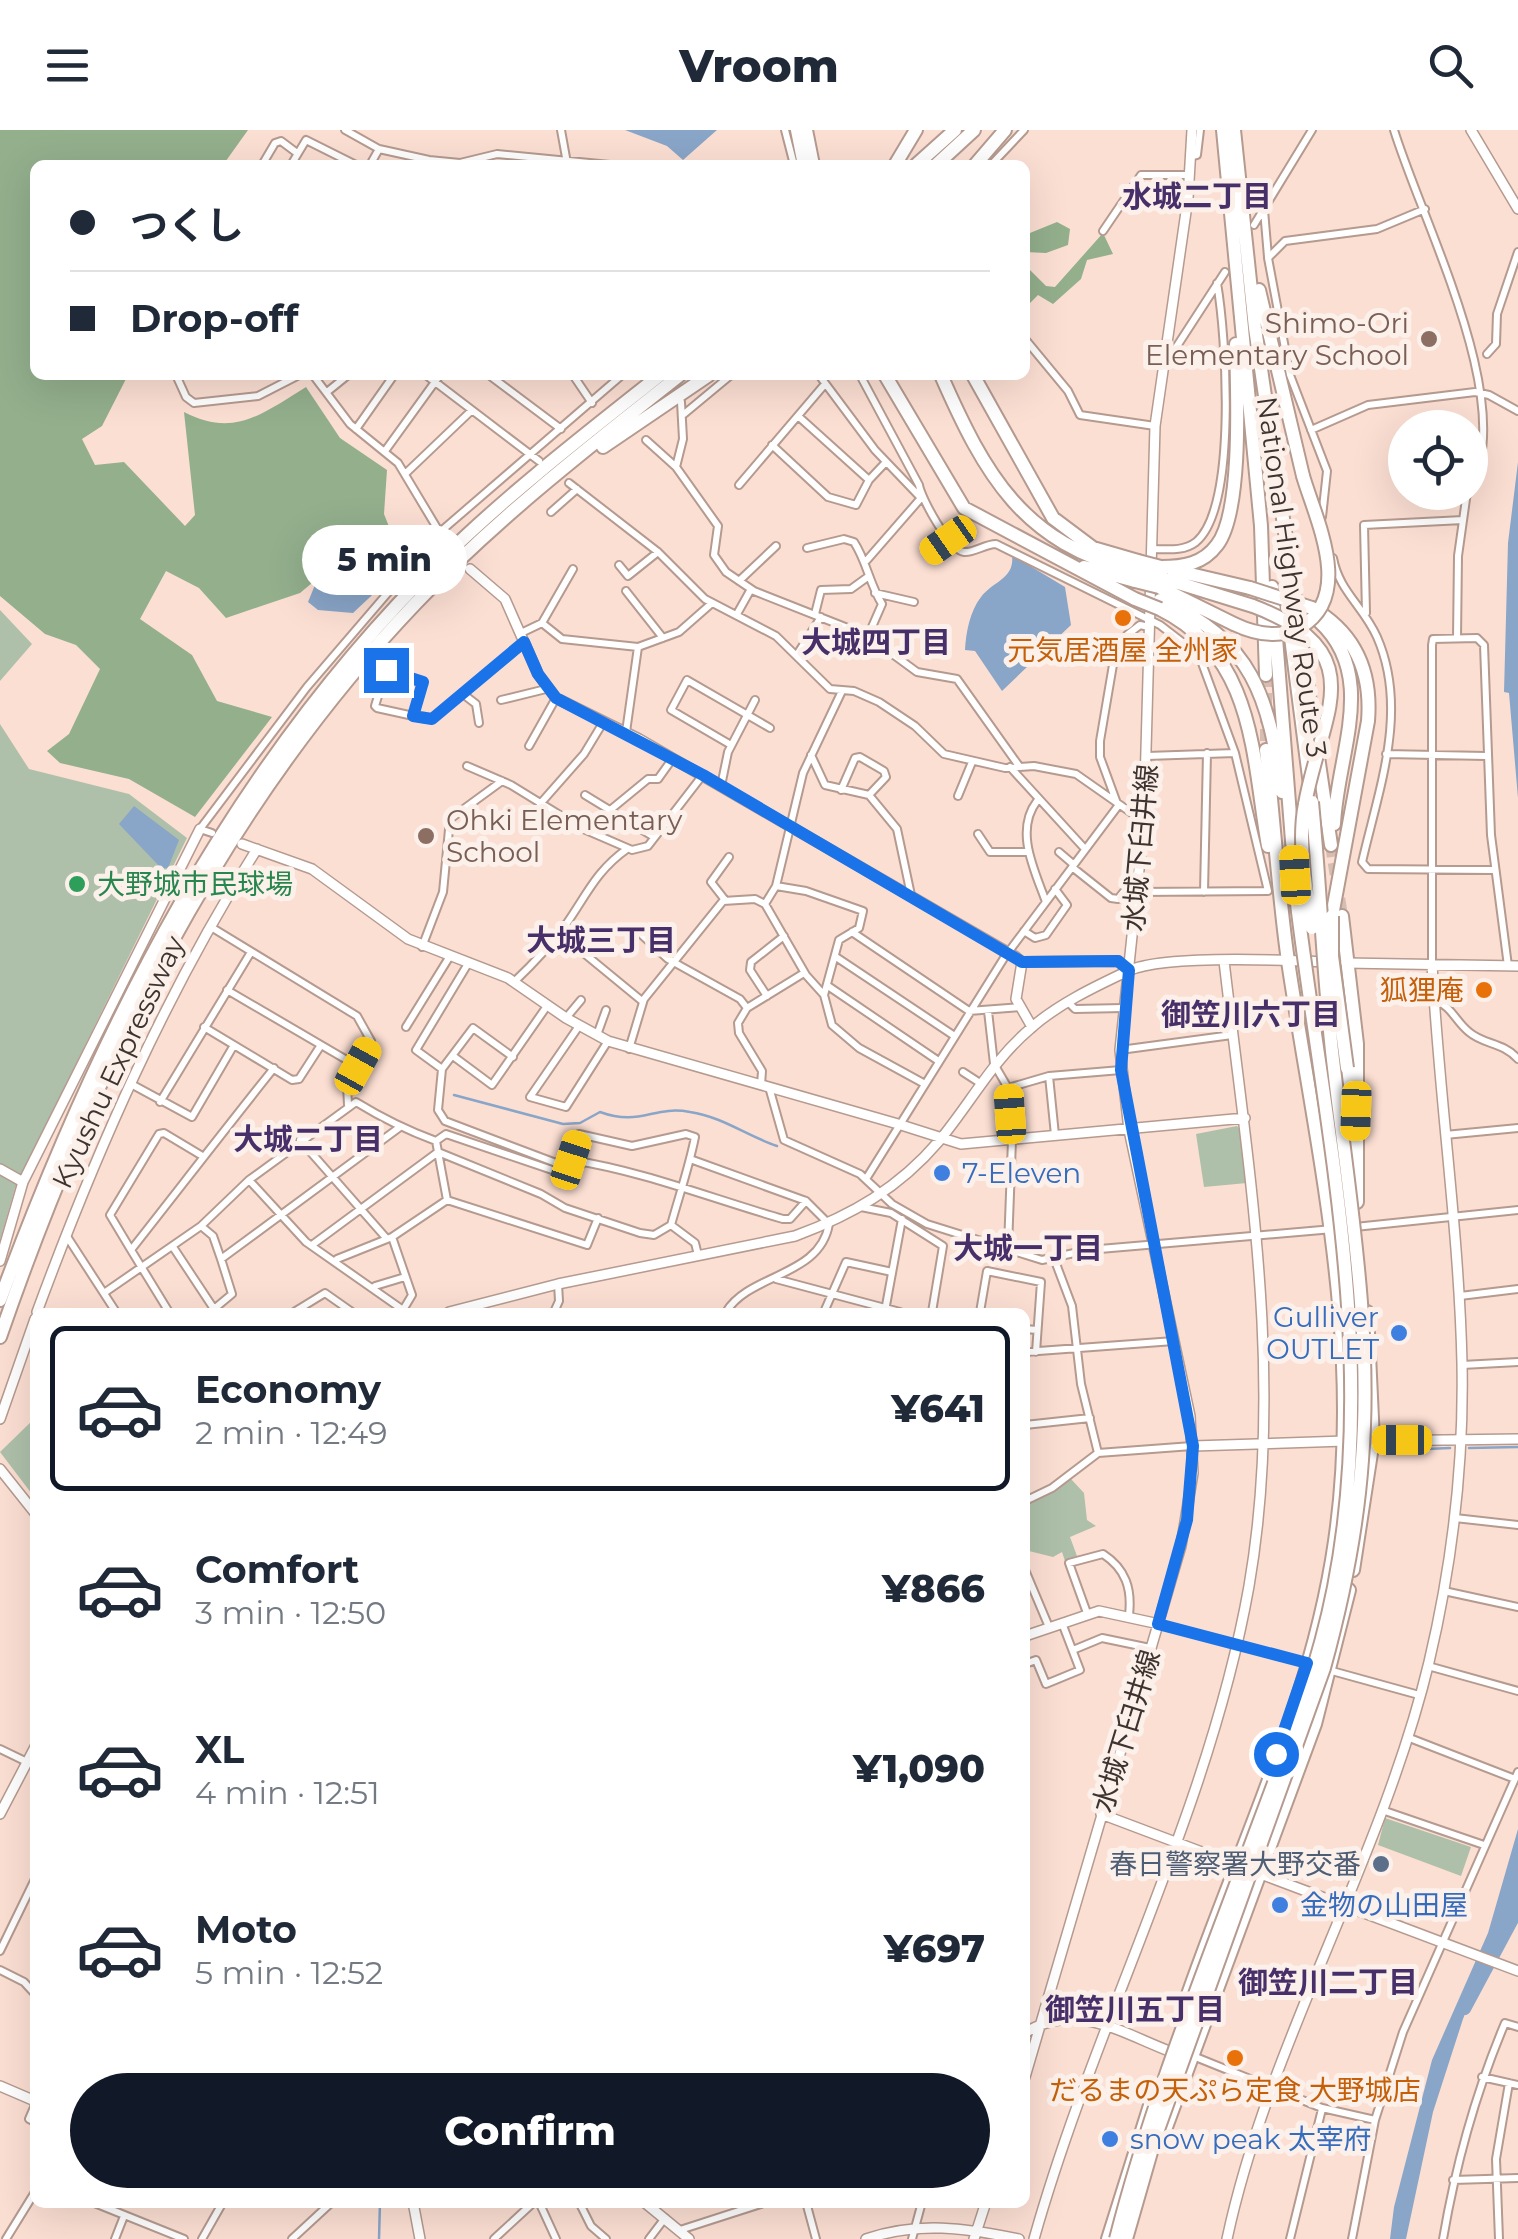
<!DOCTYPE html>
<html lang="en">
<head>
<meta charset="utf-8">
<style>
	body { margin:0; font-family:Montserrat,"Noto Sans JP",sans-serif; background:#f6f6f7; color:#1f2937; height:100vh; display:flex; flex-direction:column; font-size:38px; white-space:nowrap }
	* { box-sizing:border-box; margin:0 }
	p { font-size:32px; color:#747a83 }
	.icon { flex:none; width:55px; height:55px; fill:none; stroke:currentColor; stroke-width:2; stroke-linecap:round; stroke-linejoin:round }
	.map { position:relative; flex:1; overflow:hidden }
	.panel { position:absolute; left:30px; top:1178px; width:1000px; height:900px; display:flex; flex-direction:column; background:#fff; border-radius:15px; box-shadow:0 10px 40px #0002 }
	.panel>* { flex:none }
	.hud { position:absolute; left:30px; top:30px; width:1000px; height:220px; border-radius:15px; box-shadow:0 10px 40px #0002; display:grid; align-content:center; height:220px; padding:0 40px; background:#fff }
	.controls { position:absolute; left:1388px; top:280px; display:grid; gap:20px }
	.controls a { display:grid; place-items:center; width:100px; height:100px; border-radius:50%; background:#fff; box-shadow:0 10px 40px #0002; font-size:50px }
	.end { position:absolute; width:45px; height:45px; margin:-22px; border:12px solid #1a73e8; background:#fff; box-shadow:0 0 0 5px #fff }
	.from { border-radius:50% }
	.bubble { position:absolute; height:70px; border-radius:35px; background:#fff; box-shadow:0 10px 40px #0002; font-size:32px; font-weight:800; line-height:70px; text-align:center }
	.car { position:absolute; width:30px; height:60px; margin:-30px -15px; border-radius:12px; box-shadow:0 0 8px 2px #0007; background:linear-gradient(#f5c518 24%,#345 0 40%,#f5c518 0 76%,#345 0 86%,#f5c518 0) }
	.hud b { display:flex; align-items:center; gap:35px; height:95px; font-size:38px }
	.hud b+b { border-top:2px solid #e0e1e3 }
	.hud i { width:25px; height:25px; background:#1f2937 }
	ul { padding:18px 0 0; list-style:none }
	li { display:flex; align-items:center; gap:30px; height:165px; margin:0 20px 15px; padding:0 20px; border:5px solid transparent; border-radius:15px }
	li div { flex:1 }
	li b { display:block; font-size:38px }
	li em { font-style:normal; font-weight:800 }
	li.selected { border-color:#111827 }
	li>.icon { width:90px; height:90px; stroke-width:1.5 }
	.button { display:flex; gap:20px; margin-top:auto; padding:20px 40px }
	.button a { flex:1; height:115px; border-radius:60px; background:#111827; color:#fff; font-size:40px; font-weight:800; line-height:115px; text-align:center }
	header { display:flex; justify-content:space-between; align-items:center; height:130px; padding:0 40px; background:#fff; font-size:45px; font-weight:800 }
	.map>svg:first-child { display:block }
</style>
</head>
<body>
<header><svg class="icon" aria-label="menu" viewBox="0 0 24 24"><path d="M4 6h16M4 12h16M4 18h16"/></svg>Vroom<svg class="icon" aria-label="search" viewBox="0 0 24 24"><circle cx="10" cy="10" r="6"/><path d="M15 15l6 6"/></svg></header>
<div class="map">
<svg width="1518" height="2109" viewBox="0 0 1518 2109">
	<rect width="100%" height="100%" fill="#fcdfd3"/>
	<path fill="#aec0aa" d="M0 480 32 514 0 551Z
		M0 594 29 639 129 664 187 708 15 1058 0 1110Z
		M1237 996 1241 1001 1247 1053 1204 1057 1196 1004Z
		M35 1288V1368L0 1322Z
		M1071 1349 1084 1363 1087 1390 1096 1396 1070 1407 1077 1426 1065 1431 1062 1422 1053 1427 1025 1420V1373Z
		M1385 1688 1471 1717 1461 1746 1378 1715Z"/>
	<path fill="#93af8c" d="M0 0H248L223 35H35V245H128L102 296 82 309 95 335 124 332 185 396 195 385 184 282C234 308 262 284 306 257L340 308 387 340 384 384 402 429 352 431 330 438 300 463 226 488 199 458 166 441 140 489 192 525 217 571 272 587 195 687 129 649 60 633 47 621 69 604 100 539 76 515 45 504 0 466Z
		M1057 92 1070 99 1068 115 1046 123 1025 122V105Z
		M1103 103 1113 124 1087 130 1081 149 1053 174 1038 165 1025 178V135L1046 156 1055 157Z"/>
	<path fill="#89a5c8" d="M625 0H717L683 30 667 16Z
		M1518 332V668L1509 563 1504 562 1508 413Z
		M1012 425 1065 457 1071 495 1002 561 975 521 965 520C966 502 970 481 981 467 993 451 1015 449 1012 425Z
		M378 428 384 435 385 453 353 483 318 480 308 472 317 450 330 440 351 441Z
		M134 676 179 710 168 738H161L119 694Z
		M1518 1699V1780L1481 1844 1463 1889 1433 1982 1406 2109H1390L1394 2077 1432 1930 1488 1803Z"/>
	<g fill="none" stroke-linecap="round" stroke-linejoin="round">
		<path stroke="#89a5c8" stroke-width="2.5" d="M454 965 563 994 580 993 600 982C641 997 653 975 690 982 723 987 747 1006 777 1016
			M1469 1318 1518 1317
			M1402 1320 1450 1318
			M379 2109 380 2072"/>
		<path stroke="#89a5c8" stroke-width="12" d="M1465 1879 1518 1780"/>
		<path stroke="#d6bdb2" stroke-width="12" stroke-dasharray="12 6" stroke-linecap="butt" d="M1266 545V620
			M1331 715 1342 786"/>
		<defs>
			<path id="street" d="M345 0 379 19 429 30 460 33 497 24 610 35
				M561 0 567 33
				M785 0 794 35
				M1394 0C1423 94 1518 274 1470 359
				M1192 26 1197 25 1200 0
				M262 35 275 13 281 11 297 23
				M291 35 306 10 356 35
				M370 35 379 19
				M991 35 1024 0
				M1264 80 1268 127
				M1254 95 1312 0
				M1103 101 1141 45H1190
				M1025 209 1068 261 1080 285 1155 296
				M1487 224 1496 214 1497 184 1518 122
				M1166 233 1225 142
				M176 245 186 267 194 273 258 266 299 245
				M313 245 350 294 398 333 446 413
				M426 245 539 331
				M489 245 561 299
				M573 245 592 273
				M819 245 875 320 921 368 867 430
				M860 245 919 355C921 368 950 421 964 422 974 423 985 414 996 414L1160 495 1199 525 1235 623 1268 761 1139 762
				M327 262 348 245
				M681 272 683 309 676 337 718 396 714 425 726 442 754 461 868 506 917 542 957 549 1019 636
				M684 284 731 245
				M798 286 869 350
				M356 299 394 245
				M1311 300 1368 275 1475 262 1489 265 1518 281
				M646 310 676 337
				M772 315 828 367 856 375 869 350 886 332
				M385 321 440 245
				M405 344 472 280
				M569 353 658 422 705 469 776 506 830 559 854 561 879 572 915 596 944 624 1005 638 1034 636 1076 644 1143 691
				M739 355 825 254
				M551 382 577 359
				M1322 387 1327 341 1290 245 1268 128 1285 111 1377 99 1425 79
				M807 418 844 409 854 412C867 432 869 453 882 474L868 506
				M1151 419C1166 419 1183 422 1196 412 1238 377 1226 204 1217 153
				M931 422 949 409
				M1333 428C1339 461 1363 476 1377 507 1409 580 1379 658 1362 732L1368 739 1494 740
				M619 435 628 446 658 422
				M739 451 776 416
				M626 461 663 508
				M875 463 914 472
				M1366 483 1364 395 1463 390
				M737 484 751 459
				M815 484 821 460 851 459 869 446
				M542 493 562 509 638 517 679 502 712 473
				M521 503 542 493 573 439
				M1457 508 1458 426 1467 362
				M798 523 821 487
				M463 564 476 574 479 593
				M501 570 546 559
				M413 586 423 552 386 540 375 576 377 578 427 589H432L524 513
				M626 602 638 517
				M731 615 671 580 687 550 770 598
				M529 616 556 568
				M1386 624 1486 626
				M811 625 825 655 869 665 897 699 911 765
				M1147 626 1235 623
				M467 636 511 655 581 698 632 720 648 716 702 646
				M1010 637 1085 719
				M721 656 728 622 755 570
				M841 660 855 628 860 627 884 641 886 647 869 665
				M585 665 654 707
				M958 666 972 632
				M1037 671C1014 701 1035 741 1046 772
				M540 674 584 624 604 591
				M609 681 648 649H658L673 628
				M212 703 200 699 307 557 440 402 622 245
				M978 704 990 722H1029
				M1059 722 1073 734
				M1072 737 1111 768 1118 769 1132 751 1139 750
				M776 756 806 761 863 781 859 798 839 810 824 865
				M1204 762 1207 623
				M725 770 711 752 729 727
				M765 774 776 756 803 643 842 561
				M211 797 357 886 371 911 347 955 348 975
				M1024 801 1035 808 1046 805 1067 775 1055 759
				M558 802 642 871
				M852 802 969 881 1020 877
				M642 805 668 829 740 869 747 878
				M422 817 443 762 450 689 502 651
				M836 827 953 905
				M1432 834V515L1433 509 1477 508 1484 515 1491 705 1508 836
				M514 852C533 834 551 815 567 793 587 764 597 740 627 719
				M828 856 937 930
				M227 860 357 936
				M767 866 750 840 751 832 784 806
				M1434 870C1452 876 1455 891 1469 902 1484 915 1503 912 1518 929
				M1069 873 1075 879 1123 878
				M988 881 994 934 1008 958 1012 1010 1008 1117
				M566 888 581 870
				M579 896 530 967 566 977 608 911
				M204 897 292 950 299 949 321 915
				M406 897 450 826
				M597 905 606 880
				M629 919 644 869 723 771 755 769 765 774 806 845 824 865 832 895 859 918 923 953
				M1120 920 1232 905
				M453 926 492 955 547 876
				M513 927 473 898 442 939 438 980 445 991 556 1033 571 1030
				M442 939 416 920 469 832
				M963 942 980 953
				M1049 946 1055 1005
				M131 954 192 987 234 915
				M761 955 762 941 739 903 738 893 747 878 804 843
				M769 957 784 1010 860 1044 892 1074 927 1094 1042 1130 1088 1120 1333 1099
				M1008 958 1049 946 1121 940
				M160 972 251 822
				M1445 1005 1518 998
				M300 1010 387 1109
				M436 1011 446 1004 558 1042 582 1034
				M438 1022 541 1064 565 1078 640 1103 654 1105 671 1095C679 1066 689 1037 695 1007L686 1004 632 1016 579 1004 571 1030C643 1041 713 1069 783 1089H790L806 1071
				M204 1027 164 1003 159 1004 110 1085 131 1120C179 1059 226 998 274 938
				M690 1029 806 1071 829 1094C820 1147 750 1143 726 1182
				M866 1049 1004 828 1118 676 1100 627V611L1115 523 1127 505 1140 495 1149 497
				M249 1050 306 1112 403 1180 412 1165 392 1107
				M447 1070 587 1115 598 1088
				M861 1077 891 1083 943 1116 932 1182
				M671 1095 695 1113 698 1125
				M1355 1097 1518 1080
				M66 1105 116 1182
				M312 1115 438 1022
				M173 1117 216 1182
				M131 1120 169 1182
				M337 1129 392 1107 447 1070 436 1011C406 1000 382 988 356 972L249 1050 201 1096 213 1106 221 1129 400 997
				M1055 1131 1072 1176 1081 1254 1098 1323
				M776 1149 900 1182
				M375 1156 405 1147
				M104 1163 201 1096
				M1460 1166 1518 1159
				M214 1179 232 1164 221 1129
				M885 1181 902 1089
				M294 1182 325 1163 352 1182
				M554 1182 559 1171 558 1154
				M824 1182 846 1132 892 1142
				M980 1182 987 1141 1041 1152 1036 1222
				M1025 1199 1037 1200
				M1025 1222 1174 1211
				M1462 1235 1518 1232
				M1025 1295 1090 1288
				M1025 1371 1052 1358 1098 1323 1192 1316
				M1455 1388 1518 1395
				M1025 1440 1049 1497
				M1444 1461 1518 1477
				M1087 1483 1069 1433 1103 1424C1126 1439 1132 1459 1129 1485
				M1159 1494 1307 1533
				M1073 1520 1102 1508 1150 1518
				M1025 1534 1036 1530 1046 1554 1080 1540 1062 1493
				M1428 1536 1518 1561
				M1332 1541 1419 1565
				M1407 1607 1515 1649
				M0 1619 27 1632
				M1382 1680 1484 1715
				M0 1821 35 1749
				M0 1840 24 1852 35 1864
				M1193 1926 1322 1978 1375 1990
				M1482 1947 1518 1955
				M35 1975 29 1989 35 1992
				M1453 2050 1518 2048
				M92 2072 184 2109
				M539 2072 556 2109
				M579 2072 591 2096 606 2109
				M806 2072 816 2109
				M680 2100 767 2072
				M6 2109 35 2062
				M115 2109 124 2086
				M202 2109 223 2072
				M292 2109 332 2072
				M494 2109 534 2072
				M649 2109 665 2088
				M912 2109 922 2072
				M1290 2109 1322 1979
				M1352 2109 1375 1990 1403 1902 1518 1642
				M1443 2109C1456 2033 1475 1964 1505 1893L1518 1897
				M1499 2109 1496 2029 1509 1953"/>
			<path id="secondary" d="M1471 0 1518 79
				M470 439 505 469 538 544 556 568 639 609 1016 827 1022 832 1016 869 1032 897
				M242 714 312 739 408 809 508 848 566 888 608 911 898 994 961 1014 1245 988
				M1022 832 1118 831 1129 840
				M1346 833 1518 836
				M0 1039 23 1052
				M0 1131 23 1052 200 699
				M37 1182C96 1022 165 864 257 719
				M449 1182 558 1154 795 1106C852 1085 899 1058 939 1011 970 974 992 931 1030 899 1056 875 1096 856 1128 841 1162 825 1283 830 1325 832
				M0 1289 35 1189
				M1371 1311 1518 1309
				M1193 1316 1345 1311
				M0 1339 35 1383
				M1025 1506 1099 1481 1159 1494
				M0 1684 35 1617
				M1101 1684 1239 1736
				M1258 1743 1518 1841
				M1025 1903C1074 1871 1120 1902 1169 1921
				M1025 1947 1181 1416 1193 1343 1190 1286 1129 1000 1120 920 1144 692 1155 296 1188 68 1192 0
				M0 1956 35 1971
				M413 2072 420 2109
				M644 2072 689 2109
				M866 2109C918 2091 966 2098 1019 2109
				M974 2109 986 2072
				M1034 2109C1096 1889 1209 1682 1249 1456 1285 1248 1248 1038 1224 831
				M1227 2109C1269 1912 1382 1729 1429 1532 1452 1435 1464 1333 1462 1233 1459 1100 1439 967 1432 834"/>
			<path id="highway" d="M797 0 804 35
				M806 0 813 35
				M1223 0 1261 396 1266 545
				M1234 0 1255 198 1331 715
				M895 35 916 0
				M916 35 955 0
				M936 35 974 0
				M975 35 1005 0
				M1259 160 1303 346
				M885 245 964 378 1135 469
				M941 245C985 345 1023 414 1136 441
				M973 245 1053 388 1093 418 1138 431
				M603 317 709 245
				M1084 437 1135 451
				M1161 437C1183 437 1203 434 1217 415 1243 382 1237 259 1236 214
				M1173 440 1250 458
				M1159 447 1253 476
				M1159 457 1234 494
				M1272 457 1297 774
				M1285 461 1310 655
				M1160 470C1253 510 1269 568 1282 662
				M1312 478C1355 503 1372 542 1368 591L1332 786
				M1160 479C1255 526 1252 625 1268 716
				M1319 491C1379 546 1337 624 1334 694
				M1342 786 1357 914V1072
				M1347 938 1349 990
				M0 1170C101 896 234 631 446 425 513 360 587 303 660 245
				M0 1207C92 941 220 678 416 473 496 389 589 317 680 245
				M1353 1440 1373 1310 1367 1182
				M1183 1879C1235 1725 1312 1573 1335 1411 1364 1215 1317 1024 1288 831 1278 761 1274 690 1266 620
				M1162 2008 1315 1594 1349 1460
				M1108 2109 1152 1969"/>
		</defs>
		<use href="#street" stroke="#b59a8f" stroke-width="10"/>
		<use href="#secondary" stroke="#b59a8f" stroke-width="12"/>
		<use href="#highway" stroke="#b59a8f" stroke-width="16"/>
		<use href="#street" stroke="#fff" stroke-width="6"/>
		<use href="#secondary" stroke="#fff" stroke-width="9"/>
		<use href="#highway" stroke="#fff" stroke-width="12"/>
		<defs>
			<path id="highway-bridge" d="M1138 431 1161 437
				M1136 441 1159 447
				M1135 451 1159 457
				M1250 458 1312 478
				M1135 469 1160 479
				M1253 476C1376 523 1321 583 1305 674 1297 714 1307 759 1312 798
				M1234 494C1255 504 1279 509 1301 497 1354 465 1316 390 1303 346
				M1332 786V826L1347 938
				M1116 2109C1151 1972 1204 1841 1253 1709 1284 1626 1317 1544 1334 1457 1379 1229 1325 1000 1297 774
				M1126 2109 1155 2008 1324 1538C1343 1469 1357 1401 1362 1330 1373 1195 1347 1055 1332 921 1323 838 1320 755 1312 672"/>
		</defs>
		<use href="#highway-bridge" stroke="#b59a8f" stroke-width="16" stroke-linecap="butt"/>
		<use href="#highway-bridge" stroke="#fff" stroke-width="12"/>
	</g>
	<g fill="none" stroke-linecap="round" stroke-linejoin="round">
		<path stroke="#1a73e8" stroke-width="12" d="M386 540 423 552 413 586 432 589 524 512 538 544 556 568 703 645 1022 832 1118 831 1129 840 1121 940 1193 1316 1187 1390 1158 1494 1307 1533 1276 1624"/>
	</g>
	<g fill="#8d6e63" stroke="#fcf0eb" stroke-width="4">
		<circle cx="1429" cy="209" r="10"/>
		<circle cx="426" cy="706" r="10"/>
	</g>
	<g fill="#e8710a" stroke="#fcf0eb" stroke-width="4">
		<circle cx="1123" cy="488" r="10"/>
		<circle cx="1484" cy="860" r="10"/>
		<circle cx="1235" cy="1928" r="10"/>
	</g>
	<circle fill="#2e9e5b" stroke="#fcf0eb" stroke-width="4" cx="77" cy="754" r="10"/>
	<g fill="#3f7fe0" stroke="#fcf0eb" stroke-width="4">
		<circle cx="942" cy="1043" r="10"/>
		<circle cx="1399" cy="1203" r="10"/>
		<circle cx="1280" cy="1775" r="10"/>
		<circle cx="1110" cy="2009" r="10"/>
	</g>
	<circle fill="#5c6f8a" stroke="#fcf0eb" stroke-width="4" cx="1381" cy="1734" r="10"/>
	<g text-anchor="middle" stroke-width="10" stroke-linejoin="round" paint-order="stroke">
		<g font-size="28" fill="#785e54" stroke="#fcf0eb" text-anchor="end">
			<text x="1409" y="203">Shimo-Ori<tspan x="1409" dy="32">Elementary School</tspan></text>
			<text x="446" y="700" text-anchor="start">Ohki Elementary<tspan x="446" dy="32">School</tspan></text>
		</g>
		<g font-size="28" fill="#3e332e" stroke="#fcf0eb">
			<text transform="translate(1292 447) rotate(82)" y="10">National Highway Route 3</text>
			<text transform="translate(1140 718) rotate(-85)" y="10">水城下臼井線</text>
			<text transform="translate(118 932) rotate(-65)" y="10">Kyushu Expressway</text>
			<text transform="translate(1126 1601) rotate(-73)" y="10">水城下臼井線</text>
		</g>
		<g font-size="28" fill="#c56008" stroke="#fcf0eb">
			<text x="1123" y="530">元気居酒屋 全州家</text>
			<text x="1464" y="870" text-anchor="end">狐狸庵</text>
			<text x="1235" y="1970">だるまの天ぷら定食 大野城店</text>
		</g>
		<g font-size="28" fill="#27864d" stroke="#fcf0eb" text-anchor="start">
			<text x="97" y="764">大野城市民球場</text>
		</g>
		<g font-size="28" fill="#366cbe" stroke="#fcf0eb" text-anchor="start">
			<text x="962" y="1053">7-Eleven</text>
			<text x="1379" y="1197" text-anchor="end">Gulliver<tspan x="1379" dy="32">OUTLET</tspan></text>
			<text x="1300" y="1785">金物の山田屋</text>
			<text x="1130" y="2019">snow peak 太宰府</text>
		</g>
		<g font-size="28" fill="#4e5e75" stroke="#fcf0eb" text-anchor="end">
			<text x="1361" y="1744">春日警察署大野交番</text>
		</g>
		<g font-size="30" font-weight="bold" fill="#472f6a" stroke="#fcf0eb">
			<text x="1197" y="77">水城二丁目</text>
			<text x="876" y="523">大城四丁目</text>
			<text x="601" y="821">大城三丁目</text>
			<text x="1251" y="895">御笠川六丁目</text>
			<text x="308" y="1020">大城二丁目</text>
			<text x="1028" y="1129">大城一丁目</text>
			<text x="1328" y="1863">御笠川二丁目</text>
			<text x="1135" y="1890">御笠川五丁目</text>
		</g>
	</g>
</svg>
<div class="controls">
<a><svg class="icon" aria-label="locate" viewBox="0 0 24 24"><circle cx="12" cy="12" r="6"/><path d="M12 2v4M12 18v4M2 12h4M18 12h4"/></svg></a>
</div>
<i class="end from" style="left:1276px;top:1624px"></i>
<i class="end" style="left:386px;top:540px"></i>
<div class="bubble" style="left:302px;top:395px;width:165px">5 min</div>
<i class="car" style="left:948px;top:410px;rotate:235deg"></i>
<i class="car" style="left:1295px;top:745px;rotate:357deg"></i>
<i class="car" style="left:358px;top:936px;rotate:29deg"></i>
<i class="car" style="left:1356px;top:981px;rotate:182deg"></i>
<i class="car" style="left:1010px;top:984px;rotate:356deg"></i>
<i class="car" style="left:571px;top:1030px;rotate:18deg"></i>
<i class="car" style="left:1402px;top:1310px;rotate:270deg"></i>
<div class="hud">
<b><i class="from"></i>つくし</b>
<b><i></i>Drop-off</b>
</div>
<section class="panel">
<ul>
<li class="selected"><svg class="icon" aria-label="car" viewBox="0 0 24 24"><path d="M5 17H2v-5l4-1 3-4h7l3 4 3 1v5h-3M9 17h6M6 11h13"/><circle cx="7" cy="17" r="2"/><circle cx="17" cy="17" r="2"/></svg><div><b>Economy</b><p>2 min · 12:49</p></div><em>¥641</em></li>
<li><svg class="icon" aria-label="car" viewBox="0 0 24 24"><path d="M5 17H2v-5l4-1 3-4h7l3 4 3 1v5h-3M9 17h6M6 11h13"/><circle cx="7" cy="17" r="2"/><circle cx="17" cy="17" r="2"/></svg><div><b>Comfort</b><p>3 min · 12:50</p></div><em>¥866</em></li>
<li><svg class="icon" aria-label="car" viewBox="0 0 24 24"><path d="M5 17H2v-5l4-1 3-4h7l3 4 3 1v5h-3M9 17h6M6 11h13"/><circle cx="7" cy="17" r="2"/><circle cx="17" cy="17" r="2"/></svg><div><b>XL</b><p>4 min · 12:51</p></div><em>¥1,090</em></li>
<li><svg class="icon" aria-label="car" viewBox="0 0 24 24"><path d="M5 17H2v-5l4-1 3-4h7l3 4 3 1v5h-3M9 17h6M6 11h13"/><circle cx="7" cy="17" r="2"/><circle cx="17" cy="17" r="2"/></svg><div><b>Moto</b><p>5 min · 12:52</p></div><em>¥697</em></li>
</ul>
<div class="button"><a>Confirm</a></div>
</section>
</div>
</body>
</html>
